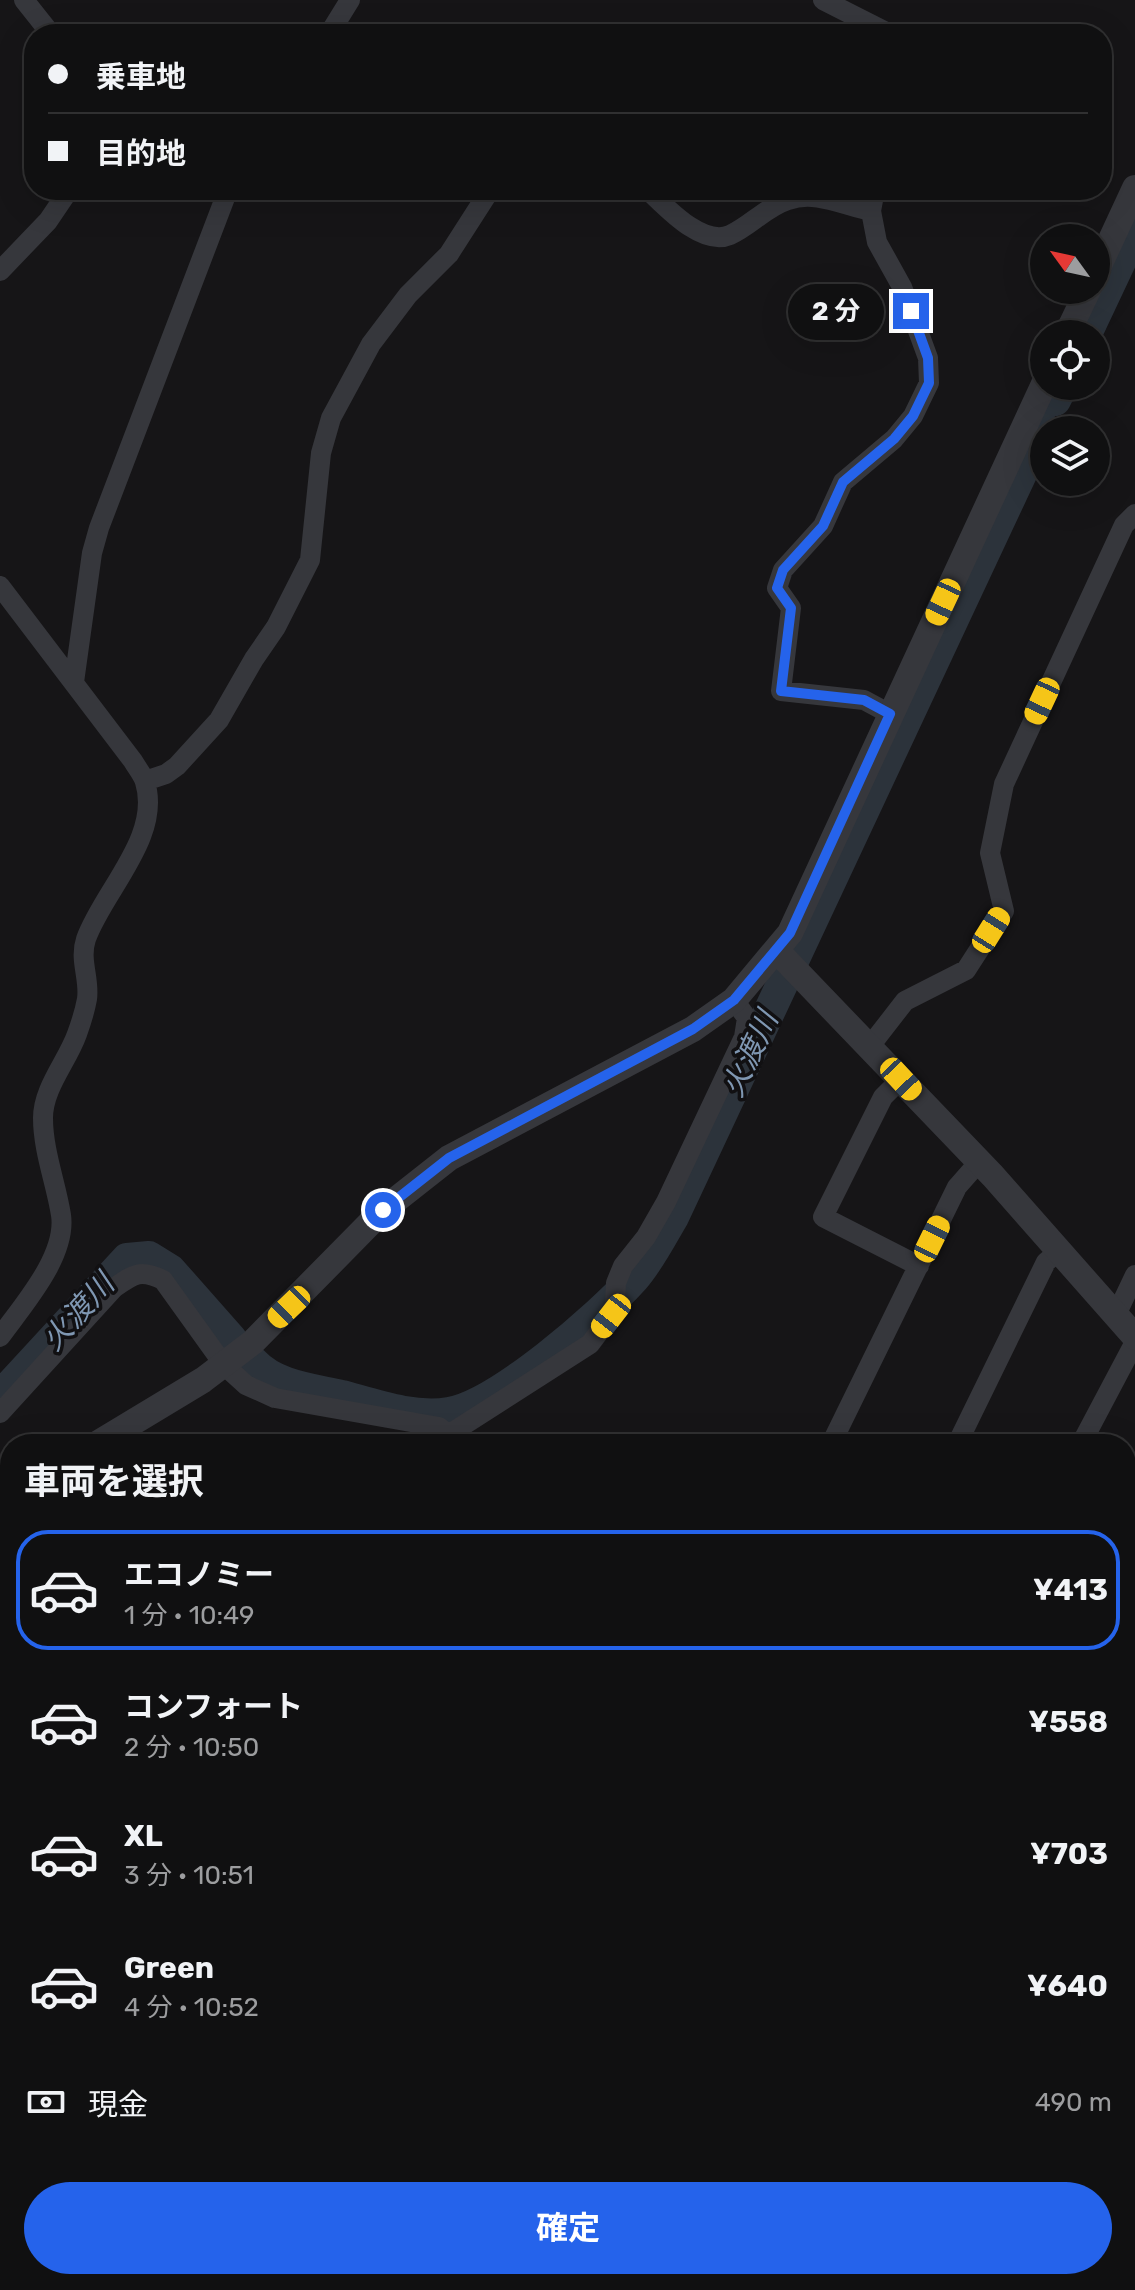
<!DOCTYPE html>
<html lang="ja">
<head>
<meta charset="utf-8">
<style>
	body { margin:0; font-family:Rubik,"Noto Sans JP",sans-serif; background:#1e1e1f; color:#f1f3f6; height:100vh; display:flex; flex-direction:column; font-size:30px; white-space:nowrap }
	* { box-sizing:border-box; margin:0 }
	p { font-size:26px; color:#9c9d9f }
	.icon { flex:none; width:44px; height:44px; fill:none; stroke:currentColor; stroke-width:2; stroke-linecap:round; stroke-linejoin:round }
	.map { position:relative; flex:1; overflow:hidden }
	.details { position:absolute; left:0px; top:1434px; width:1136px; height:856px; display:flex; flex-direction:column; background:#101011; border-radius:32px 32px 0 0; box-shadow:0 8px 32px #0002,0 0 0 2px #303031 }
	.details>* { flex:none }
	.hud { position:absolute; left:24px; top:24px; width:1088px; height:176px; border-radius:32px; box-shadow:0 8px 32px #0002,0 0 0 2px #303031; display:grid; align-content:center; height:176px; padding:0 24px; background:#101011 }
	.needle { width:52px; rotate:303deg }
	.tools { position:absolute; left:1030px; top:224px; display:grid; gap:16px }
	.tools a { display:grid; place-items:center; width:80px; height:80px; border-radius:50%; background:#101011; box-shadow:0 8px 32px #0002,0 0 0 2px #303031; font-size:40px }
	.end { position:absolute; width:36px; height:36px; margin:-18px; border:10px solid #2563eb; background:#fff; box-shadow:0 0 0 4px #fff }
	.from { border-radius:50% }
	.bubble { position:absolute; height:56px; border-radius:28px; background:#101011; box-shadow:0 8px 32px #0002,0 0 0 2px #303031; font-size:26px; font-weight:700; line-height:56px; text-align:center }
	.car { position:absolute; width:24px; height:48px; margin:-24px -12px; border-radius:10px; box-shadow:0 0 6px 2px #0007; background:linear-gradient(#f5c518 24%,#345 0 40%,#f5c518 0 76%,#345 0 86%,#f5c518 0) }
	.hud b { display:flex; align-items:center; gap:28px; height:76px; font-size:30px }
	.hud b+b { border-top:2px solid #303031 }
	.hud i { width:20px; height:20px; background:#f1f3f6 }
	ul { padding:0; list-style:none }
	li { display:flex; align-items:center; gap:24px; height:120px; margin:0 16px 12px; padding:0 8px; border:4px solid transparent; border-radius:32px }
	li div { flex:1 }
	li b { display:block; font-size:30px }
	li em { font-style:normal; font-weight:700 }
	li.selected { border-color:#2563eb }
	li>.icon { width:72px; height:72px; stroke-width:1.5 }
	h2 { padding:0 24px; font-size:36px; line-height:96px }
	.pay { display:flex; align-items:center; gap:20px; height:88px; padding:0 24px; font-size:30px }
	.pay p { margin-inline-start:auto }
	.primary-button { display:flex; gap:16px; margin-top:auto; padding:16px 24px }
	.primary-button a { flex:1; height:92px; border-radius:48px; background:#2563eb; color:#fff; font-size:32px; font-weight:700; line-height:92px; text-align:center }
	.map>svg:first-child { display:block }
</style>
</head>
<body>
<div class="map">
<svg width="1135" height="2290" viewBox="0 0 1135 2290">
	<rect width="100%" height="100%" fill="#161517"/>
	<path fill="#202721" d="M802 2280 903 2285 902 2290H802Z"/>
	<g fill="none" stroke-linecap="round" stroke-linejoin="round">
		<path stroke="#2c333b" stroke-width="32" d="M1086 334 1135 230
			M1055 400 1062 386
			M253 1362C275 1386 311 1389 342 1396 375 1405 414 1419 449 1413 498 1405 600 1316 634 1278 649 1261 661 1237 673 1217L1043 427
			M0 1397 127 1259 149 1257 170 1270 231 1339
			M1126 2079 1135 2077
			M546 2290 558 2280"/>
		<path stroke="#36373c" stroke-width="20" d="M24 0 51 34
			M823 0 890 34
			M329 34 350 0
			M648 190C666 207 702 247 730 235 750 226 766 207 788 200 816 190 844 206 871 211
			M875 190 871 211 877 242 902 287 928 358 929 383 913 416 894 439 843 482 823 526 783 570 777 588 791 608 781 691 864 700 890 714
			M0 271 48 221 69 190
			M0 586 133 761C137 768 143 775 145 782 162 837 103 891 86 939 79 960 90 979 87 999 85 1010 81 1023 77 1034 67 1062 43 1088 43 1118 43 1151 56 1183 61 1215 67 1256 23 1305 0 1337
			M74 682 92 553 99 528 228 190
			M145 781 166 774 177 766 219 720 254 659 276 627 310 560 321 453 331 418 371 344 408 295 449 254 490 190
			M870 1046 905 1001 966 970 1004 911 990 853 1004 784 1124 525 1135 514
			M901 1079 883 1097 823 1217 919 1266
			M1116 1315 1135 1275
			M0 1413 114 1288C134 1274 140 1269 163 1280L224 1365 246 1385 275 1398 439 1427 449 1435
			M434 1444 590 1344 611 1316 615 1304 616 1283 623 1266 646 1237 666 1202 744 1037 747 1018 734 1000
			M831 1444 957 1187 979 1162
			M957 1444 1046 1262 1060 1250
			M1081 1444 1135 1342
			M1126 1600 1135 1582
			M0 1652 10 1636
			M344 2280 347 2290
			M920 2280 921 2290"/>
		<path stroke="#36373c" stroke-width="26" d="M1096 272 1135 188
			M1067 334 1088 290
			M777 951 993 1176 1135 1337
			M97 1444 203 1380 253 1342 383 1210 449 1158 693 1029 734 1000 790 933 1044 384
			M0 1528 10 1518
			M0 1975 10 1991
			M180 2280 185 2290"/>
	</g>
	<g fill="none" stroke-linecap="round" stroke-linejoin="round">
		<path stroke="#2563eb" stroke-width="10" d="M383 1210 449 1158 693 1029 734 1000 790 933 890 714 864 700 781 691 791 608 777 588 783 570 823 526 843 482 894 439 913 416 929 383 928 358 911 311"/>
	</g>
	<g text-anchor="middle" stroke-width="7" stroke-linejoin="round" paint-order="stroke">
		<g font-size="30" font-style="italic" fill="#7f97b2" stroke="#111012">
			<text transform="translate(750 1054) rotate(-65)" y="10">火渡川</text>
			<text transform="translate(78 1312) rotate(-48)" y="10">火渡川</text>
		</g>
	</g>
</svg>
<div class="tools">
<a><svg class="needle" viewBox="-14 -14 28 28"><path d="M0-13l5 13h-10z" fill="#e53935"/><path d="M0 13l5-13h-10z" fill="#9c9d9f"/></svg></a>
<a><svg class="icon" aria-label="locate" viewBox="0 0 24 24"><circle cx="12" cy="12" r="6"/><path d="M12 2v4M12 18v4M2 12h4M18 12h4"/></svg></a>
<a><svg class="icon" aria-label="layers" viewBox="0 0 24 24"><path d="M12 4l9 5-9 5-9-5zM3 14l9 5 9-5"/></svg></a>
</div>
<i class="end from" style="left:383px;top:1210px"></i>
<i class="end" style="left:911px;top:311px"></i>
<div class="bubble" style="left:788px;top:284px;width:96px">2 分</div>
<i class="car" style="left:943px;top:602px;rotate:205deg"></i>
<i class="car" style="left:1042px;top:701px;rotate:205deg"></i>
<i class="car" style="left:991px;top:930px;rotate:32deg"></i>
<i class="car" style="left:901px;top:1079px;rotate:137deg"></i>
<i class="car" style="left:932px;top:1239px;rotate:26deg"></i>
<i class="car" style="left:289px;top:1307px;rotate:226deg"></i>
<i class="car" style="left:611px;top:1316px;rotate:218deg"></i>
<div class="hud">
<b><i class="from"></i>乗車地</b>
<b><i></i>目的地</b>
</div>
<section class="details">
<h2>車両を選択</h2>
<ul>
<li class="selected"><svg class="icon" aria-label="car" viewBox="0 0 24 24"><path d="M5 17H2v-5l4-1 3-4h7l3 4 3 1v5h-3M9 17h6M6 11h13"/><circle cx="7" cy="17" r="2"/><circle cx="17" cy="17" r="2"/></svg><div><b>エコノミー</b><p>1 分 · 10:49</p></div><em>¥413</em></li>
<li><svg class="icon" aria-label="car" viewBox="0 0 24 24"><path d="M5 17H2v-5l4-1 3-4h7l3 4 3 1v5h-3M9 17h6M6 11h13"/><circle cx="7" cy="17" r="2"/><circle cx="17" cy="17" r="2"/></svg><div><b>コンフォート</b><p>2 分 · 10:50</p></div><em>¥558</em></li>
<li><svg class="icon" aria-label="car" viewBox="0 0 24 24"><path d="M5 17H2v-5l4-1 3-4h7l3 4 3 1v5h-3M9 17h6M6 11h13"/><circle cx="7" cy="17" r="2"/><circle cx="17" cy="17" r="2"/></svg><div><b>XL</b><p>3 分 · 10:51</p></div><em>¥703</em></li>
<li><svg class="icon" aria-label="car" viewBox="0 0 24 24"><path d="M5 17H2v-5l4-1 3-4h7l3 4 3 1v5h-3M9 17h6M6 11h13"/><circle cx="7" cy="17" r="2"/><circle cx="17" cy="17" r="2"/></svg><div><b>Green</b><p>4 分 · 10:52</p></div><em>¥640</em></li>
</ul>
<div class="pay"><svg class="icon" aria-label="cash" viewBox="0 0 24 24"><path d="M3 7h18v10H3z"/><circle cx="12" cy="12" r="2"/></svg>現金<p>490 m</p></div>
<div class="primary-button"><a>確定</a></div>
</section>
</div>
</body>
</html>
